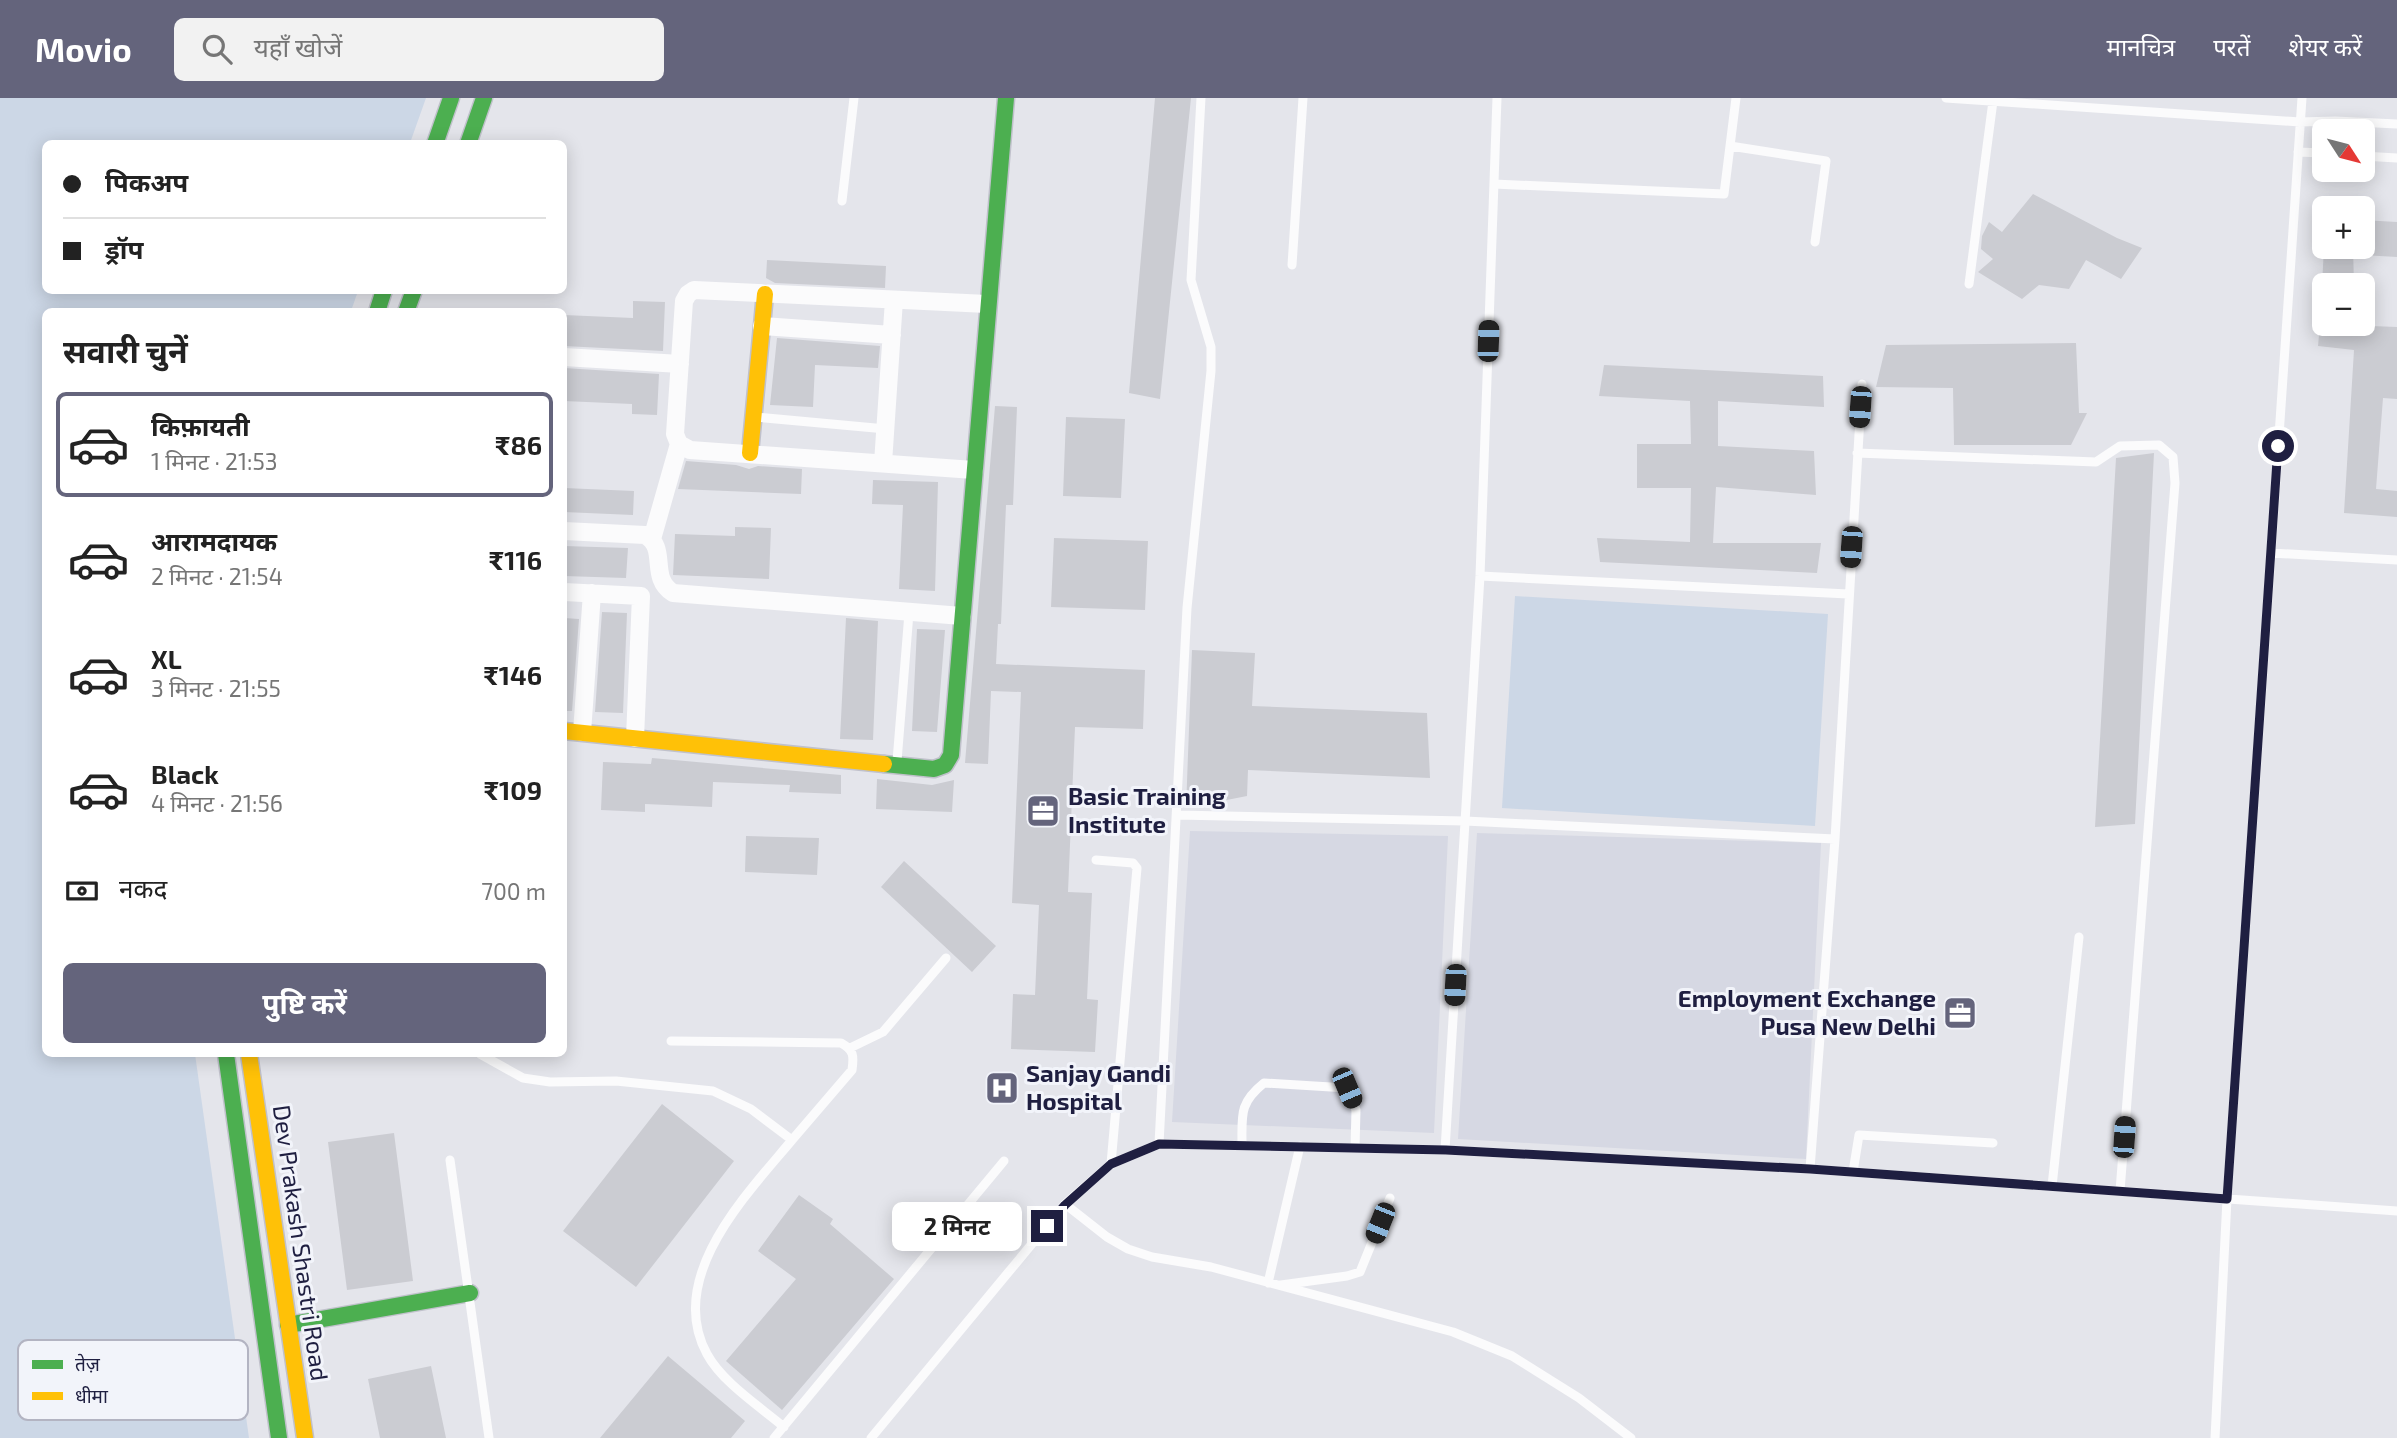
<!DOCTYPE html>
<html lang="hi">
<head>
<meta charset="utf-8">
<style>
	body { margin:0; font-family:"Exo 2","Noto Sans Devanagari",sans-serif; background:#f2f2f2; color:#222; height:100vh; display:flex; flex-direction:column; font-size:26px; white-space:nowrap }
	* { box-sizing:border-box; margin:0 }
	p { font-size:23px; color:#767676 }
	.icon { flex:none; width:38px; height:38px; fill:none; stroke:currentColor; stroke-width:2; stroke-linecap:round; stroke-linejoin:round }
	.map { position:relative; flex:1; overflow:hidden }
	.panel { position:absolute; left:42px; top:210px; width:525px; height:749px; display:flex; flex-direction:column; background:#fff; border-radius:10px; box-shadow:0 4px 18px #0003 }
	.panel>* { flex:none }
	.hud { position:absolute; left:42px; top:42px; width:525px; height:154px; border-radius:10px; box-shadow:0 4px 18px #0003; display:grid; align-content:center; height:154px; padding:0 21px; background:#fff }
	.needle { width:46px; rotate:126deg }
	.fabs { position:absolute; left:2312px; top:21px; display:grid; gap:14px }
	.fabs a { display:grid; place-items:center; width:63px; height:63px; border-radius:10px; background:#fff; box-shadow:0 4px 18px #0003; font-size:35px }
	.end { position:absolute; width:32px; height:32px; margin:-16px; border:9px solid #1f1f41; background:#fff; box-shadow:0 0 0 4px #fff }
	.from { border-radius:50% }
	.bubble { position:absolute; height:49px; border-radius:10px; background:#fff; box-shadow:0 4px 18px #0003; font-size:23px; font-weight:700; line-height:49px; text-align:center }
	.car { position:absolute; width:21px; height:42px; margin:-21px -10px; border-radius:9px; box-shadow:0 0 5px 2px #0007; background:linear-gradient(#222 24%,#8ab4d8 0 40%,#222 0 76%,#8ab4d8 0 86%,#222 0) }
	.hud b { display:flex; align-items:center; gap:24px; height:66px; font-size:26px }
	.hud b+b { border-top:2px solid #e0e0e0 }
	.hud i { width:18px; height:18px; background:#222 }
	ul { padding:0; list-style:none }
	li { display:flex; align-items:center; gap:21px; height:105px; margin:0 14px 10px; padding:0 7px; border:4px solid transparent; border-radius:10px }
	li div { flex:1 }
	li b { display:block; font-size:26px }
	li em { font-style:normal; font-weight:700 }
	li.current { border-color:#64647c }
	li>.icon { width:63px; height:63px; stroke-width:1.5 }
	h2 { padding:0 21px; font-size:32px; line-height:84px }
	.pay { display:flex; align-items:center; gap:18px; height:77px; padding:0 21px; font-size:26px }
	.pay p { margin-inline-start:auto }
	.button { display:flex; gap:14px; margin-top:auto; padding:14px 21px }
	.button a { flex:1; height:80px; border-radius:10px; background:#64647c; color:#fff; font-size:28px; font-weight:700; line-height:80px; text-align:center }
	header { display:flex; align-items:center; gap:42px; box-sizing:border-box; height:98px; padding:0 35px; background:#64647c; color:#fff }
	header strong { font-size:33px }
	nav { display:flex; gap:38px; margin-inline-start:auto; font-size:24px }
	.search { width:490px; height:63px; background:#f2f2f2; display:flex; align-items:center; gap:18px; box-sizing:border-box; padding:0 24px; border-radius:10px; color:#767676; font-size:26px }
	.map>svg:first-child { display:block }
</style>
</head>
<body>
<header>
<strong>Movio</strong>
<div class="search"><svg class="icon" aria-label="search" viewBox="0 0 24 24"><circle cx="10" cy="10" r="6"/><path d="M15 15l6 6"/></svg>यहाँ खोजें</div>
<nav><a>मानचित्र</a><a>परतें</a><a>शेयर करें</a></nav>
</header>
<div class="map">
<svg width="2397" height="1340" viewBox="0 0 2397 1340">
	<rect width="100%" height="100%" fill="#e4e5eb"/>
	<path fill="#d6d8e3" d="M1190 733 1448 738 1434 1035 1172 1024Z
		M1477 735 1821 745 1806 1061 1458 1041Z"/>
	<path fill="#ccd7e6" d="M0 0H426L410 45 46 46V192L358 193 351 213 46 214V956H195L249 1340H0Z
		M1515 498 1828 516 1815 728 1502 710Z"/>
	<path fill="#cbccd2" d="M1155 0H1191L1160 301 1129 295Z
		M2033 96 2117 140 2142 150 2121 181 2086 162 2069 191 2039 187 2022 201 1978 174 1993 161 1981 151 1982 138 1989 124 2002 134Z
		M2362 122 2397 124V159L2362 157Z
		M2324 149H2353L2354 187H2322Z
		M767 162 886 168 885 190 775 185 766 180Z
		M633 203 665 204 663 253 564 248V217L633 220Z
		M2320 226 2397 229V301L2383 300 2376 391 2397 393V419L2344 415 2354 252 2318 248Z
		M777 240 880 248 878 270 815 267 813 309 770 307Z
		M2076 245 2079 315H2087L2071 347H1954L1953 290 1876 289 1886 247Z
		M1604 267 1823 278 1824 309 1718 303V348L1814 353 1816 397 1716 389 1713 445H1821L1817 475 1600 464 1597 440 1690 444 1691 390H1637V346H1691L1690 303 1599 298Z
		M564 270 659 276 657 317 632 316V306L564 303Z
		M995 308 1017 309 1013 407H1006L1001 526H998L996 566 1145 572 1143 631 1075 629 1068 794 1092 795 1087 901 1098 902 1095 954 1011 951 1013 896 1035 897 1039 807 1012 805 1021 594 991 593 988 666 965 665Z
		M1066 319 1125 321 1121 400 1063 398Z
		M2154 355 2135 726 2095 729 2116 360Z
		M686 363 736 367 749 371 758 368 802 371 801 396 678 391Z
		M873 382 938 384 935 493 899 491 903 407 872 406Z
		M564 390 634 393 633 417 564 414Z
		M735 429 771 430 769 481 673 477 675 436 735 438Z
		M1054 440 1148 443 1145 512 1051 509Z
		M564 448 628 450 626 480 564 478Z
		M602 514 627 515 623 615 595 614Z
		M564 520 579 521 572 613H564Z
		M846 520 878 523 873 642 840 641Z
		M917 531 945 532 937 634 912 633Z
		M1192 552 1255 555 1252 608 1427 615 1430 680 1248 672 1247 698 1186 710Z
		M652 660 841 677V696L789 694 790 687 713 684 712 709 645 706V714L601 712 603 664 651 666Z
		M877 681 932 687 954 682 952 714 876 711Z
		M746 738 819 740 817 777 745 774Z
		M904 763 996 848 972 874 881 789Z
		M662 1006 734 1063 636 1189 563 1133Z
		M394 1035 413 1183 347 1192 328 1044Z
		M799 1097 833 1121 830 1126 894 1181 782 1312 726 1263 796 1181 758 1153Z
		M668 1258 745 1323 731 1340H600Z
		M431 1268 446 1340H380L368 1281Z"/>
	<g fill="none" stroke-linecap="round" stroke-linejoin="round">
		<defs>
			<path id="fast" d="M435 46 451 0
				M468 46 484 0
				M377 214 384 192
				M406 214 414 192
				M884 666 934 671 945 667 951 657 1006 0
				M226 956 279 1340
				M288 1227 470 1195"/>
			<path id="slow" d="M750 355 765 196
				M564 633 884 666
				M249 956 305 1340"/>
		</defs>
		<use href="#fast" stroke="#c0c1cb" stroke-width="19"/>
		<use href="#slow" stroke="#c0c1cb" stroke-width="19"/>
		<path stroke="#fbfbfc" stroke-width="9" d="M1946 0 2300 24 2335 23 2397 26
			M1730 48 1826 63 1815 144
			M2298 54 2324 55
			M2362 58 2397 60
			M1494 86 1724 96 1736 0
			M842 103 854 0
			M1292 167 1303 0
			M1969 186 1993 3
			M755 319 886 331
			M1857 355 2096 364 2120 348 2159 347 2173 359 2175 385 2120 1093
			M2271 455 2397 462
			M1480 478 1848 496
			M897 663 909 515
			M1177 717 1465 723 1835 741
			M1096 762 1133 765 1137 770 1111 1066
			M671 943 841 945C854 952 854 958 852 972L792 1042
			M850 950 883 934 946 860
			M480 956 523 980 550 984 616 983 713 993 751 1011 792 1042C747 1096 665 1179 707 1256 722 1284 759 1308 784 1329
			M1159 1046 1187 510 1211 273V249L1191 182 1201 0
			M1242 1047C1242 1017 1239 1005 1264 985L1347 990 1356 1012 1355 1050
			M1445 1052 1480 478 1497 0
			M450 1062 489 1340
			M1810 1071 1835 741 1862 286
			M1853 1074 1859 1037 1993 1045
			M2052 1088 2079 839
			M1065 1106 1107 1139 1128 1151 1152 1159 1211 1169 1453 1234 1512 1258 1579 1300 1631 1340
			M1268 1185 1300 1048
			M1281 1187 1347 1178 1360 1174 1390 1100
			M774 1340 1004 1063
			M871 1340 1065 1106 1111 1066 1159 1046 1445 1052 1810 1071 2397 1113
			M2215 1340 2227 1101 2302 0"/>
		<path stroke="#fbfbfc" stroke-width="18" d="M762 228 892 237
			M564 259 680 266
			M883 365 894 202
			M974 372 690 352 679 346 675 336 684 203 688 196 694 192 987 206
			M564 433 645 437C669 450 648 479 673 495L962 518
			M652 441 679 346
			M564 494 641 498 635 640
			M582 634 592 495"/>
		<use href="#fast" stroke="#4caf50" stroke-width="16"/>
		<use href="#slow" stroke="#ffc107" stroke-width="16"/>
	</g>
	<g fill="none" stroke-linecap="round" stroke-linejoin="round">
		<path stroke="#1f1f41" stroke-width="9" d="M1047 1128 1065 1107 1111 1066 1159 1046 1446 1052 1810 1071 2227 1101 2278 348"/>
	</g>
	<defs>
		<symbol id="office-square" viewBox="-11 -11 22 22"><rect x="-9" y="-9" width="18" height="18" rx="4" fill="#64647c" stroke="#f2f4fa"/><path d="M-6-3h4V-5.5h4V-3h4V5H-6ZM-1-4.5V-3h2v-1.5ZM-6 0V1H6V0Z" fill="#fff"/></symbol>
		<symbol id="hospital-square" viewBox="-11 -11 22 22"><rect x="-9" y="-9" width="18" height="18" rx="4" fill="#64647c" stroke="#f2f4fa"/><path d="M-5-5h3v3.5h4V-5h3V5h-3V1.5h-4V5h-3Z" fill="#fff"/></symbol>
	</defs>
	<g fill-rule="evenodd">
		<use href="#office-square" x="1024" y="694" width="38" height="38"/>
		<use href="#office-square" x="1941" y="896" width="38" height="38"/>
		<use href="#hospital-square" x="983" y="971" width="38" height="38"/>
	</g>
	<g text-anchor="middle" stroke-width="6" stroke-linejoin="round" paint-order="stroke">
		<g font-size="24" font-weight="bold" fill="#1f1f41" stroke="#f2f4fa" text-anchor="start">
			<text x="1068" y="707">Basic Training<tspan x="1068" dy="28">Institute</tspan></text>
			<text x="1936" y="909" text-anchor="end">Employment Exchange<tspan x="1936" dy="28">Pusa New Delhi</tspan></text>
			<text x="1026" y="984">Sanjay Gandi<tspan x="1026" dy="28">Hospital</tspan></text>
		</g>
		<g font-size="24" fill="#1f1f41" stroke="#f2f4fa">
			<text transform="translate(300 1145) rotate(82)" y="8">Dev Prakash Shastri Road</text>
		</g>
	</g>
	<rect x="18" y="1242" width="230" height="80" rx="10" fill="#f2f4fa" stroke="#b3b4c2" stroke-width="2"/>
	<rect x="32" y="1262" width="31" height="9" fill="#4caf50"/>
	<rect x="32" y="1294" width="31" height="8" fill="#ffc107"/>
	<g font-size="19" fill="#1f1f41">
		<text x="75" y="1273">तेज़</text>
		<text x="75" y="1305">धीमा</text>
	</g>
</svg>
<div class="fabs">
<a><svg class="needle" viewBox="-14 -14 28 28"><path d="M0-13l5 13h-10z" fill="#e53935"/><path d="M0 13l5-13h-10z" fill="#767676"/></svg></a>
<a>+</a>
<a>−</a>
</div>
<i class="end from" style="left:2278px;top:348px"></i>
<i class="end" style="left:1047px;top:1128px"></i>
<div class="bubble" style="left:892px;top:1104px;width:130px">2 मिनट</div>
<i class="car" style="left:1488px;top:243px;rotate:2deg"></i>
<i class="car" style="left:1860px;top:309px;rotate:184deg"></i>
<i class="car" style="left:1851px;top:449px;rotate:184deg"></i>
<i class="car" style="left:1455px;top:887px;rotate:183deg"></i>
<i class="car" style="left:1347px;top:990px;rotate:157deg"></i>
<i class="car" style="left:2124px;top:1039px;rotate:4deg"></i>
<i class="car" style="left:1380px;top:1125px;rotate:202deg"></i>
<div class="hud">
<b><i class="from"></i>पिकअप</b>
<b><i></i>ड्रॉप</b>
</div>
<section class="panel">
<h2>सवारी चुनें</h2>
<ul>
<li class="current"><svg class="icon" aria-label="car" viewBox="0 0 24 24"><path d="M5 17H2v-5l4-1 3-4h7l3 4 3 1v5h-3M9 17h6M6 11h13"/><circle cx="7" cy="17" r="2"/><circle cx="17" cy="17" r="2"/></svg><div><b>किफ़ायती</b><p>1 मिनट · 21:53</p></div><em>₹86</em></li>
<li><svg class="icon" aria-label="car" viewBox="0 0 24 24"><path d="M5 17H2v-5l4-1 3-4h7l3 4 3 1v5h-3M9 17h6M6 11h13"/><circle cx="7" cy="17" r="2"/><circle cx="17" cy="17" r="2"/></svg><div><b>आरामदायक</b><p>2 मिनट · 21:54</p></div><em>₹116</em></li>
<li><svg class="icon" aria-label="car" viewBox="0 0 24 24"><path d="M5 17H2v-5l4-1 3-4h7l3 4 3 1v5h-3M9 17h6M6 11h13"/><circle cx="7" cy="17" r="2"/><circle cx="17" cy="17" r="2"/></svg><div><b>XL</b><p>3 मिनट · 21:55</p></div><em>₹146</em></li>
<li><svg class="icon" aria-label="car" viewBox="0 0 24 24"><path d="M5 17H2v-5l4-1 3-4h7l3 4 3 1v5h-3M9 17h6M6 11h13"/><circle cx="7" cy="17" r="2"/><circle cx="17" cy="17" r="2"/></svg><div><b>Black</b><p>4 मिनट · 21:56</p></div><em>₹109</em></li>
</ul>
<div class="pay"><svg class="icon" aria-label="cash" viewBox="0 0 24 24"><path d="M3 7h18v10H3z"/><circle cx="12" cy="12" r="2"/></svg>नकद<p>700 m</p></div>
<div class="button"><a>पुष्टि करें</a></div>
</section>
</div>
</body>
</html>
